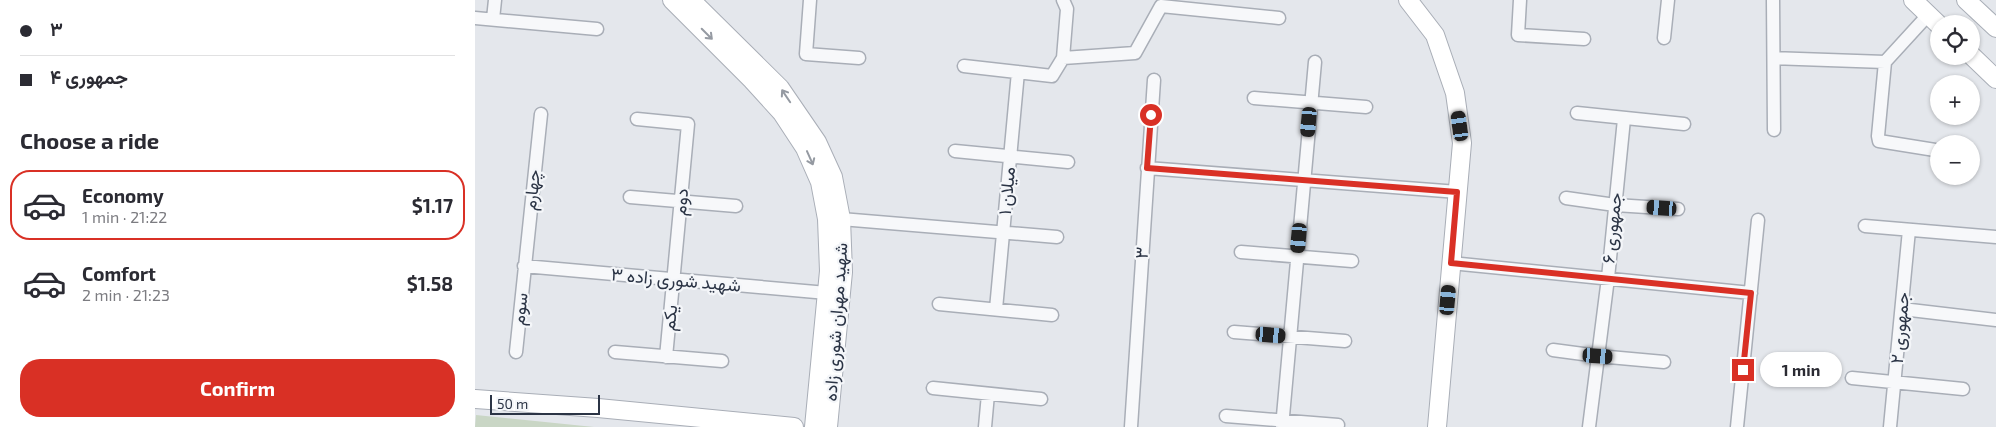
<!DOCTYPE html>
<html lang="en">
<head>
<meta charset="utf-8">
<style>
	body { margin:0; font-family:"Exo 2",Vazirmatn,sans-serif; background:#f7f7f7; color:#2b2b33; height:100vh; display:flex; flex-direction:column; font-size:19px; white-space:nowrap }
	* { box-sizing:border-box; margin:0 }
	p { font-size:16px; color:#7c7c81 }
	.icon { flex:none; width:28px; height:28px; fill:none; stroke:currentColor; stroke-width:2; stroke-linecap:round; stroke-linejoin:round }
	.map { position:relative; flex:1; overflow:hidden }
	.sheet { display:flex; flex-direction:column; background:#fff; width:475px }
	.sheet>* { flex:none }
	.hud { display:grid; align-content:center; height:110px; padding:0 20px; background:#fff }
	.tools { position:absolute; left:1455px; top:15px; display:grid; gap:10px }
	.tools a { display:grid; place-items:center; width:50px; height:50px; border-radius:50%; background:#fff; box-shadow:0 1px 4px #0004; font-size:25px }
	.scale { position:absolute; left:15px; bottom:12px; width:110px; box-sizing:border-box; padding-left:5px; border:2px solid #2b3445; border-top:0; font-size:14px; line-height:18px; white-space:nowrap; color:#2b3445; -webkit-text-stroke:4px #f4f6f9; paint-order:stroke }
	.end { position:absolute; width:22px; height:22px; margin:-11px; border:6px solid #d93025; background:#fff; box-shadow:0 0 0 2px #fff }
	.from { border-radius:50% }
	.bubble { position:absolute; height:35px; border-radius:18px; background:#fff; box-shadow:0 1px 4px #0004; font-size:16px; font-weight:700; line-height:35px; text-align:center }
	.car { position:absolute; width:15px; height:30px; margin:-15px -8px; border-radius:6px; box-shadow:0 0 4px 1px #0007; background:linear-gradient(#222 24%,#8ab4d8 0 40%,#222 0 76%,#8ab4d8 0 86%,#222 0) }
	.hud b { display:flex; align-items:center; gap:18px; height:48px; font-size:19px }
	.hud b+b { border-top:1px solid #e1e1e2 }
	.hud i { width:12px; height:12px; background:#2b2b33 }
	ul { padding:0; list-style:none }
	li { display:flex; align-items:center; gap:15px; height:70px; margin:0 10px 8px; padding:0 10px; border:2px solid transparent; border-radius:20px }
	li div { flex:1 }
	li b { display:block; font-size:19px }
	li em { font-style:normal; font-weight:700 }
	li.on { border-color:#d93025 }
	li>.icon { width:45px; height:45px; stroke-width:1.5 }
	h2 { padding:0 20px; font-size:22px; line-height:60px }
	.cta { display:flex; gap:10px; margin-top:auto; padding:10px 20px }
	.cta a { flex:1; height:58px; border-radius:20px; background:#d93025; color:#fff; font-size:20px; font-weight:700; line-height:58px; text-align:center }
	main { display:flex; flex:1; min-height:0 }
	.map>svg:first-child { display:block }
</style>
</head>
<body>
<main>
<section class="sheet">
<div class="hud">
<b><i class="from"></i>۳</b>
<b><i></i>جمهوری ۴</b>
</div>
<h2>Choose a ride</h2>
<ul>
<li class="on"><svg class="icon" aria-label="car" viewBox="0 0 24 24"><path d="M5 17H2v-5l4-1 3-4h7l3 4 3 1v5h-3M9 17h6M6 11h13"/><circle cx="7" cy="17" r="2"/><circle cx="17" cy="17" r="2"/></svg><div><b>Economy</b><p>1 min · 21:22</p></div><em>$1.17</em></li>
<li><svg class="icon" aria-label="car" viewBox="0 0 24 24"><path d="M5 17H2v-5l4-1 3-4h7l3 4 3 1v5h-3M9 17h6M6 11h13"/><circle cx="7" cy="17" r="2"/><circle cx="17" cy="17" r="2"/></svg><div><b>Comfort</b><p>2 min · 21:23</p></div><em>$1.58</em></li>
</ul>
<div class="cta"><a>Confirm</a></div>
</section>
<div class="map">
<svg width="1521" height="427" viewBox="0 0 1521 427">
	<rect width="100%" height="100%" fill="#e4e7ec"/>
	<path fill="#c9d6c5" d="M1 415 119 427H0Z"/>
	<g fill="none" stroke-linecap="round" stroke-linejoin="round">
		<defs>
			<path id="street" d="M335 0 331 54 384 58
				M1045 0 1043 35 1109 39
				M1298 0 1299 130
				M0 18 122 29
				M18 19 20 0
				M1189 38 1193 0
				M588 58 660 53 686 6 804 18
				M1299 58 1410 62 1403 136 1404 141 1460 150
				M1410 62 1453 15
				M489 66 577 76 588 58 592 9 588 0
				M779 98 891 107
				M1102 113 1209 124
				M162 119 213 124 191 357
				M480 151 593 162
				M672 168 983 192
				M155 197 261 206
				M1091 198 1140 205 1203 209
				M366 219 582 237
				M1390 226 1521 237
				M766 252 877 261
				M976 263 1276 293
				M49 266 352 293
				M464 304 577 315
				M521 309 543 72
				M1427 309 1521 320
				M759 332 870 341
				M1078 350 1123 356 1189 362
				M41 352 66 114
				M140 352 247 361
				M1377 378 1488 389
				M458 388 566 399
				M751 416 863 425
				M510 427 513 394
				M656 427 679 80
				M807 427 840 62
				M1114 427 1133 278 1149 119
				M1262 427 1283 220
				M1415 427 1434 230"/>
			<path id="secondary" d="M197 0 277 80 307 113 330 148 345 182 352 219 354 271 339 427
				M216 0 305 88 342 142 358 177 366 219 368 272 353 427
				M933 0 960 35 980 93 987 143 962 427
				M1438 0 1464 25
				M1491 0 1521 28
				M1496 55 1521 79
				M0 399 123 408 319 427"/>
		</defs>
		<use href="#street" stroke="#a9aeb7" stroke-width="15"/>
		<use href="#secondary" stroke="#a9aeb7" stroke-width="20"/>
		<use href="#street" stroke="#f7f8fa" stroke-width="12"/>
		<use href="#secondary" stroke="#fff" stroke-width="18"/>
	</g>
	<defs><path id="oneway-shaft" d="M-6 0H5M1.5-3L5.5 0L1.5 3" fill="none" stroke-width="1.6" stroke-linecap="round" stroke-linejoin="round" transform="scale(1.25)"/></defs>
	<g stroke="#959aa2">
		<use href="#oneway-shaft" transform="translate(232 34) rotate(45)"/>
		<use href="#oneway-shaft" transform="translate(311 96) rotate(-124)"/>
		<use href="#oneway-shaft" transform="translate(335 158) rotate(66)"/>
	</g>
	<g fill="none" stroke-linecap="round" stroke-linejoin="round">
		<path stroke="#d93025" stroke-width="6" d="M676 115 672 168 982 192 976 263 1276 293 1268 370"/>
	</g>
	<g text-anchor="middle" stroke-width="4.5" stroke-linejoin="round" paint-order="stroke">
		<g font-size="18" fill="#2b3445" stroke="#f4f6f9">
			<text transform="translate(57 190) rotate(-84)" y="6">چهارم</text>
			<text transform="translate(532 191) rotate(-85)" y="6">میلان ۱</text>
			<text transform="translate(206 202) rotate(-85)" y="6">دوم</text>
			<text transform="translate(1137 228) rotate(-84)" y="6">جمهوری ۶</text>
			<text transform="translate(667 253) rotate(-86)" y="6">۳</text>
			<text transform="translate(201 280) rotate(5)" y="6">شهید شوری زاده ۳</text>
			<text transform="translate(45 309) rotate(-84)" y="6">سوم</text>
			<text transform="translate(195 318) rotate(-85)" y="6">یکم</text>
			<text transform="translate(361 322) rotate(-86)" y="6">شهید مهران شوری زاده</text>
			<text transform="translate(1425 328) rotate(-85)" y="6">جمهوری ۲</text>
		</g>
	</g>
</svg>
<div class="tools">
<a><svg class="icon" aria-label="locate" viewBox="0 0 24 24"><circle cx="12" cy="12" r="6"/><path d="M12 2v4M12 18v4M2 12h4M18 12h4"/></svg></a>
<a>+</a>
<a>−</a>
</div>
<div class="scale">50 m</div>
<i class="end from" style="left:676px;top:115px"></i>
<i class="end" style="left:1268px;top:370px"></i>
<div class="bubble" style="left:1285px;top:352px;width:82px">1 min</div>
<i class="car" style="left:834px;top:122px;rotate:185deg"></i>
<i class="car" style="left:985px;top:126px;rotate:352deg"></i>
<i class="car" style="left:1187px;top:208px;rotate:274deg"></i>
<i class="car" style="left:824px;top:238px;rotate:185deg"></i>
<i class="car" style="left:973px;top:300px;rotate:5deg"></i>
<i class="car" style="left:796px;top:335px;rotate:95deg"></i>
<i class="car" style="left:1123px;top:356px;rotate:94deg"></i>
</div>
</main>
</body>
</html>
